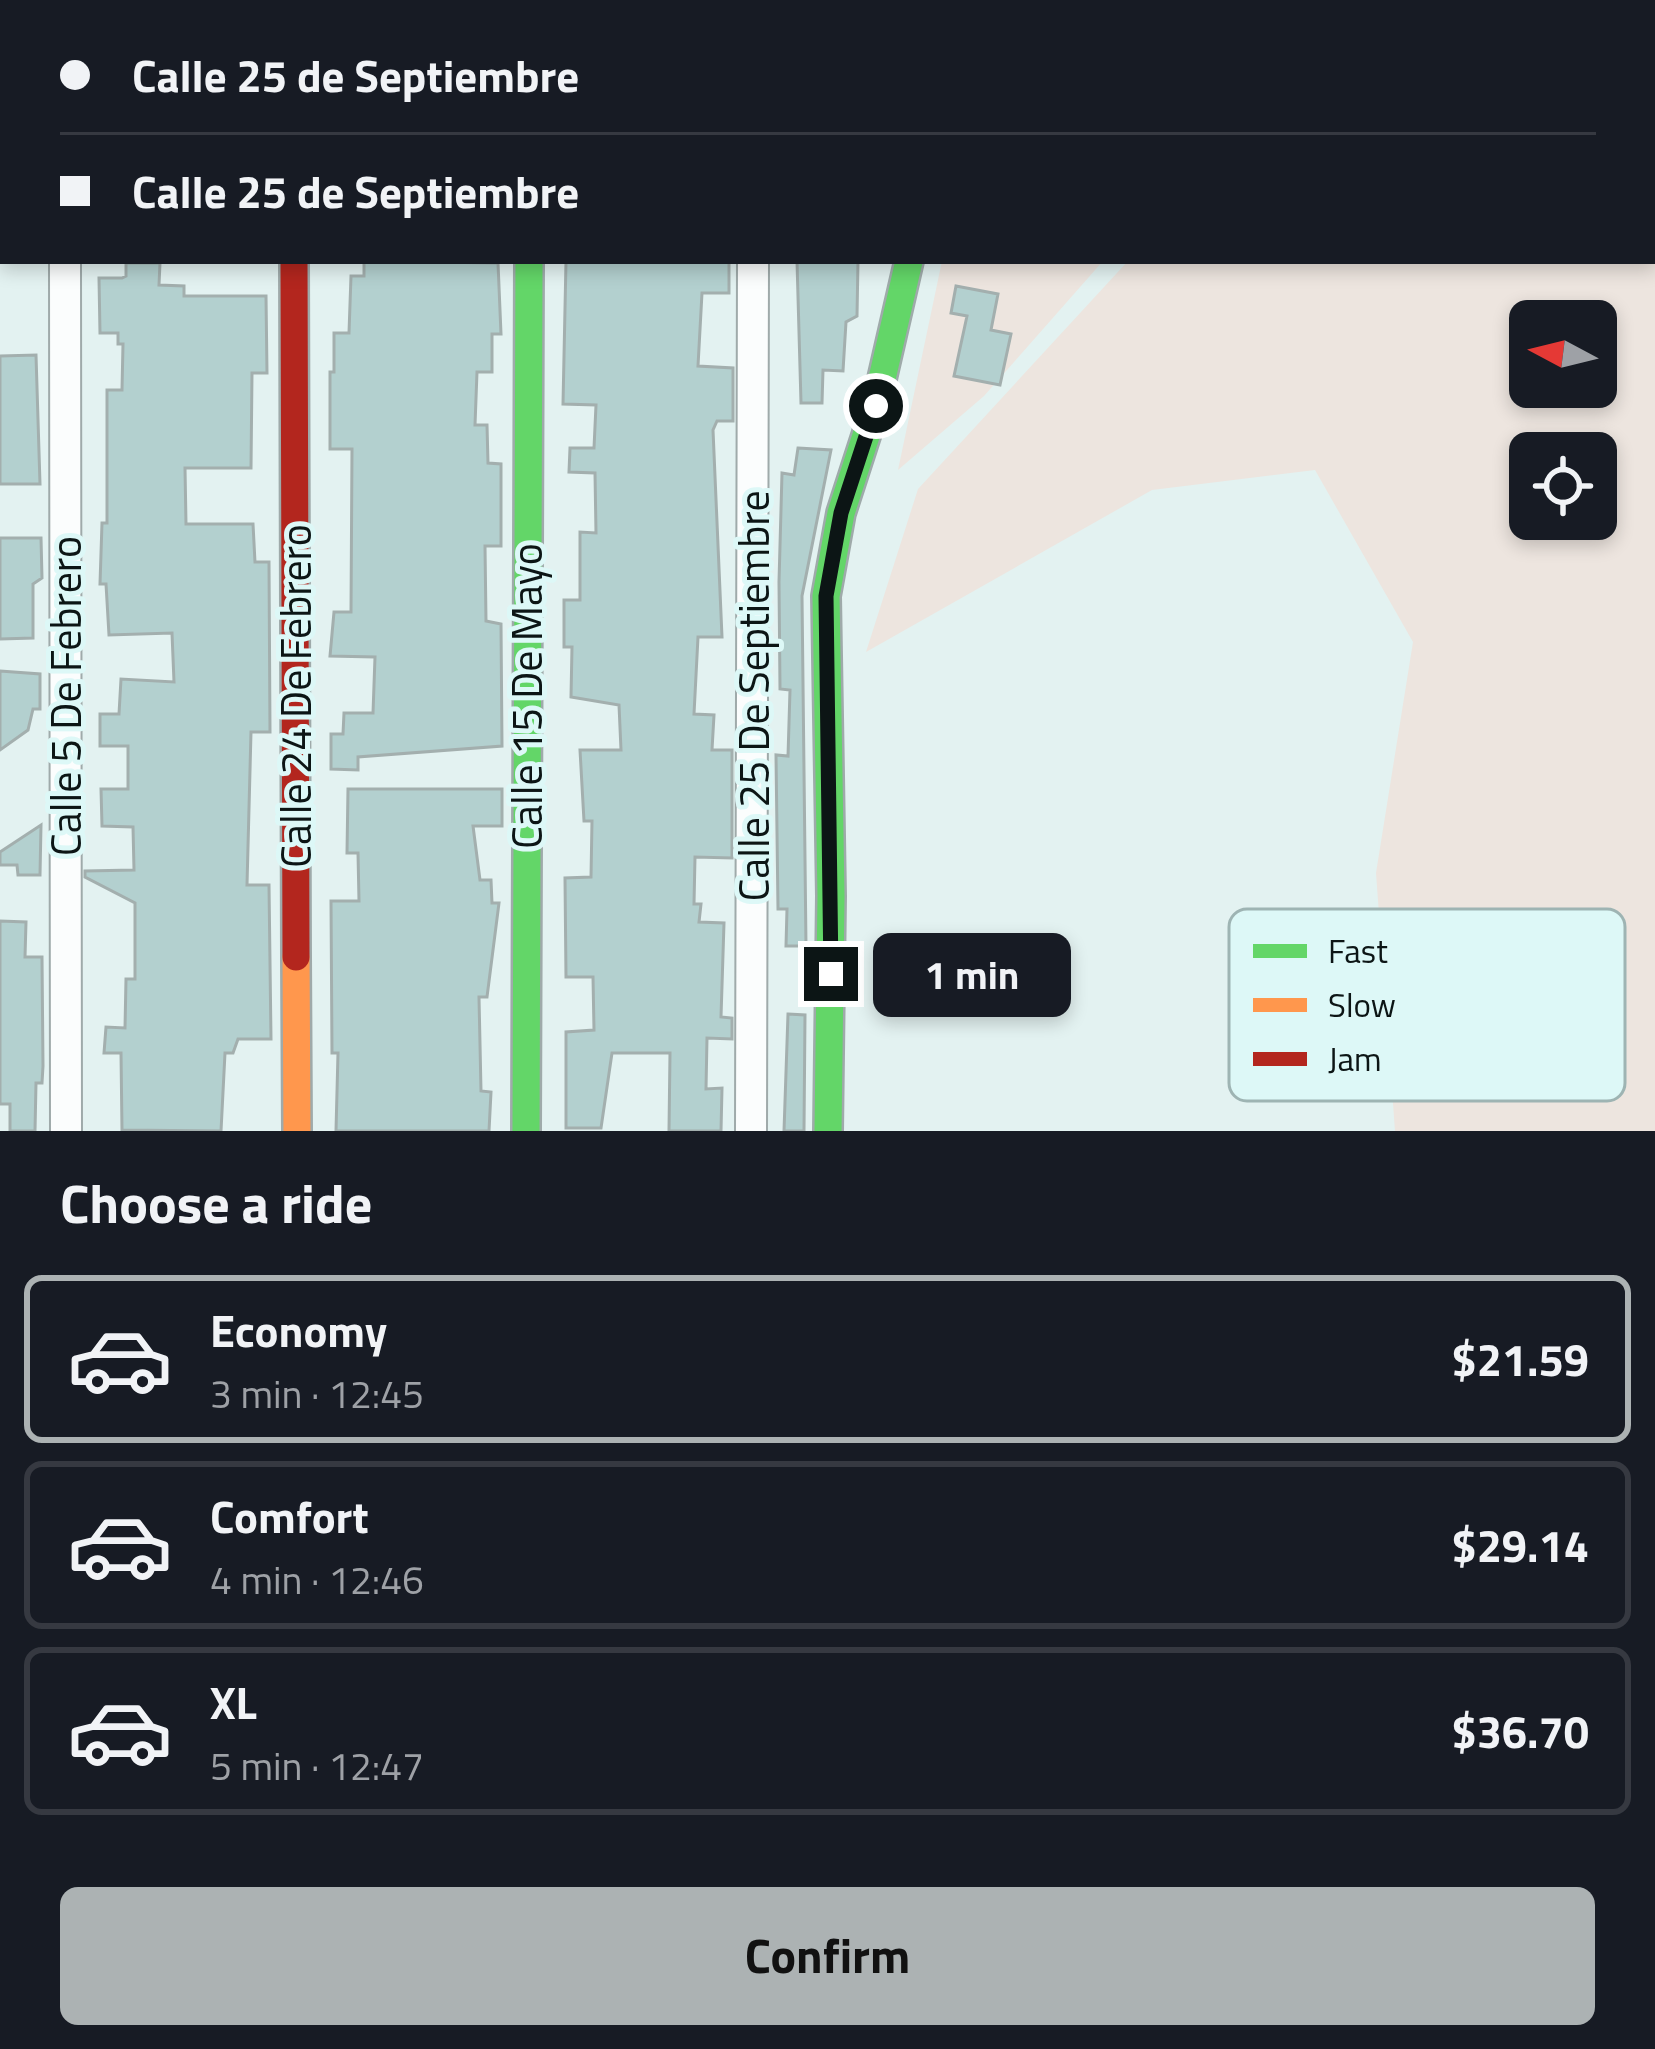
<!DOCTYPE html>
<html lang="en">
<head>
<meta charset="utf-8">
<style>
	body { margin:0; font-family:"Titillium Web",sans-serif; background:#242831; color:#f1f3f6; height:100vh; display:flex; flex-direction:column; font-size:45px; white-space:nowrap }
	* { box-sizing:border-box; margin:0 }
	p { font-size:39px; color:#9ea1a6 }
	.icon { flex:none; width:66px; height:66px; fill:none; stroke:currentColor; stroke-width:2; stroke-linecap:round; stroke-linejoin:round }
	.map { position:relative; height:1131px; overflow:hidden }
	.details { display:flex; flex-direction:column; background:#171b24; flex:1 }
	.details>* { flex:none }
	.top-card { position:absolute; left:0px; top:0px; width:1656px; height:264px; box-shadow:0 6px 18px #0003; display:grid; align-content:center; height:264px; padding:0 60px; background:#171b24 }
	.needle { width:78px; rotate:277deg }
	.fabs { position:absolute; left:1509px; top:300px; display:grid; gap:24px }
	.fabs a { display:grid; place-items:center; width:108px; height:108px; border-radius:18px; background:#171b24; box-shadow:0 6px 18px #0003; font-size:60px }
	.end { position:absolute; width:54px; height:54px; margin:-27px; border:15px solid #0c1515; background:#fff; box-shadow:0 0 0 6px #fff }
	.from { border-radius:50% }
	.bubble { position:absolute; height:84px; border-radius:18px; background:#171b24; box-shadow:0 6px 18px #0003; font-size:39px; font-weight:700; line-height:84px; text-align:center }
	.top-card b { display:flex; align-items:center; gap:42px; height:114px; font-size:45px }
	.top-card b+b { border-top:3px solid #363941 }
	.top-card i { width:30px; height:30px; background:#f1f3f6 }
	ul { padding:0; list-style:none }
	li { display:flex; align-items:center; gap:36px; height:168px; margin:0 24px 18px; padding:0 36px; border:6px solid #363941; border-radius:18px }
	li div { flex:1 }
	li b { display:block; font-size:45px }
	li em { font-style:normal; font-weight:700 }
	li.active { border-color:#acb2b3 }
	li>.icon { width:108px; height:108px; stroke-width:1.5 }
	h2 { padding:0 60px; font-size:54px; line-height:144px }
	.cta { display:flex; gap:24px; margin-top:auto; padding:24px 60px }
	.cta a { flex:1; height:138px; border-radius:18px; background:#acb2b3; color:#111; font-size:48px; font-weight:700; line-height:138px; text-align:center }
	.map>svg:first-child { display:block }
</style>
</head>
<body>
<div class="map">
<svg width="1655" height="1131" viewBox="0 0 1655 1131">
	<rect width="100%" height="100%" fill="#e3f2f1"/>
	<path fill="#ede5df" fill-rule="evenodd" d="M1367 0H1655V1131H1395L1376 873 1413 642 1315 470 1152 490 866 652 918 489 1128 261H1653V3H1365ZM1530 321H1596V387H1530ZM1530 453H1596V519H1530Z
		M942 261H1103L984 396 898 470Z"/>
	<path fill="#b3d0cf" stroke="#a3afae" stroke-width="3" d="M364 261 498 263 501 334H492V372H477L475 425H487L488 463 501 464V546H485L486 621 501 624 502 746 358 757V770L331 769V734H343L344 713H373L375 657 330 656 334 612H351L352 449H330V372H334V333H349L351 276H364Z
		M566 261H729V293H702L698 366 733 368V421H717L713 430 722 637H698L694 714 714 715 712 750H732V858L695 857 694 904H701L699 922 724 923 721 1017 732 1018V1039L707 1038 706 1089 722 1088 721 1131H669L670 1053H612L601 1128H566V1032L594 1030 593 977H566L565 878 591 877 592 821H584L580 750H621L619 705 571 697 572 647H564V600H580V532L596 533 595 473 569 472 570 448H594L596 405 563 404Z
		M797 261H858L857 316 846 322 843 371 823 370 822 403H801Z
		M126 263H160L159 285 184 286V296H266L267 373H252L251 468H185L186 524H253L255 562H269L270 732H251L247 885H269L271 1039H238L233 1053H225L221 1131 122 1130 121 1053H104L106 1027 125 1028 126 979H135V903L85 877V871L134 870 133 827 102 826 101 789H128V746H100V714H119L121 679 174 682 172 633 109 635 106 584H100L102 523H107V390H122L123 344H118V333H100L99 278H122L126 276Z
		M956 286 998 294 991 330 1011 334 1000 385 954 376 967 316 951 313Z
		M36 355 40 484H0V356Z
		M798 448 831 450 802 596 806 946H786L787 909H778L776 755 788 756 790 690 780 689 779 582 782 473 794 475Z
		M0 538H41L42 578 33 584V638L0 639Z
		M0 671 40 674V709H33L28 730 0 750Z
		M348 789H502V826H473L480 880H491L492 903H499L487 997H479L481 1091 491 1092 489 1131H336L338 1053H332L331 901H359L358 853H347Z
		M41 825 40 875H18L17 865H0V852Z
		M0 921 26 922 25 957H42L43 1066 42 1083H36L35 1131H10V1104H0Z
		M788 1014 805 1015 804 1131H784Z"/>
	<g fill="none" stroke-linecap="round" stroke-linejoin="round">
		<defs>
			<path id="street" d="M63 0V3
				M751 0V3
				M294 3V0
				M533 3V0
				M0 153H3
				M65 261 66 1131
				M751 1131 753 261"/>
			<path id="fast" d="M526 1131 529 261
				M828 1131 831 896 826 596 841 513 876 405 909 261"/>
			<path id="slow" d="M968 0V3
				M296 957 297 1131"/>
			<path id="jam" d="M294 261 296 957"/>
		</defs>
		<use href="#street" stroke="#9faaaa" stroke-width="34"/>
		<use href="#fast" stroke="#9faaaa" stroke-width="32"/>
		<use href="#slow" stroke="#9faaaa" stroke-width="32"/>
		<use href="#jam" stroke="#9faaaa" stroke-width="32"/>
		<use href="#street" stroke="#fbfdfd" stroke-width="30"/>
		<use href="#fast" stroke="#63d668" stroke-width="27"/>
		<use href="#slow" stroke="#ff974d" stroke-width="27"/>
		<use href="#jam" stroke="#b3261e" stroke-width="27"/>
	</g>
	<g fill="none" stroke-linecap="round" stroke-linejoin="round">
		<path stroke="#0c1515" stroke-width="15" d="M831 974 826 596 841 513 876 406"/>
	</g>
	<g text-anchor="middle" stroke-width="10" stroke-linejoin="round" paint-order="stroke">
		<g font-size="42" fill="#0c1515" stroke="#ddf8f7">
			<text transform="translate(66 696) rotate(-90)" y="15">Calle 5 De Febrero</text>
			<text transform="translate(296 696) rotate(-90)" y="15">Calle 24 De Febrero</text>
			<text transform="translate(527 696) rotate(-90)" y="15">Calle 15 De Mayo</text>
			<text transform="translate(754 696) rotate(-90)" y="15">Calle 25 De Septiembre</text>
		</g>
	</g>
	<rect x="1229" y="909" width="396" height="192" rx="18" fill="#ddf8f7" stroke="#9eb4b3" stroke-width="3"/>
	<rect x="1253" y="944" width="54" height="14" fill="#63d668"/>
	<rect x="1253" y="998" width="54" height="14" fill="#ff974d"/>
	<rect x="1253" y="1052" width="54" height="14" fill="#b3261e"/>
	<g font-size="33" fill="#0c1515">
		<text x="1328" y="963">Fast</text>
		<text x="1328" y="1017">Slow</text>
		<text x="1328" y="1071">Jam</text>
	</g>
</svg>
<div class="fabs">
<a><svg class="needle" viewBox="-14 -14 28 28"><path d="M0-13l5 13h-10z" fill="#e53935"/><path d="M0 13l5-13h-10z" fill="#9ea1a6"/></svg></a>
<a><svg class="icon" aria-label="locate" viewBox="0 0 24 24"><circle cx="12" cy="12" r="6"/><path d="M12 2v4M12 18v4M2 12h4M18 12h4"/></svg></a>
</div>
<i class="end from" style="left:876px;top:406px"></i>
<i class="end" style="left:831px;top:974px"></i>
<div class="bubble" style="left:873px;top:933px;width:198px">1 min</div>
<div class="top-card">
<b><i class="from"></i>Calle 25 de Septiembre</b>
<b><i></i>Calle 25 de Septiembre</b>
</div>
</div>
<section class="details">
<h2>Choose a ride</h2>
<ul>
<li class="active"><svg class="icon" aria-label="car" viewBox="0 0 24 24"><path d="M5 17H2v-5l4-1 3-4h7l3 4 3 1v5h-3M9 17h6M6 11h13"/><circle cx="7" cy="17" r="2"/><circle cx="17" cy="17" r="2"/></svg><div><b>Economy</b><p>3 min · 12:45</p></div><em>$21.59</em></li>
<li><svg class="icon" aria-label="car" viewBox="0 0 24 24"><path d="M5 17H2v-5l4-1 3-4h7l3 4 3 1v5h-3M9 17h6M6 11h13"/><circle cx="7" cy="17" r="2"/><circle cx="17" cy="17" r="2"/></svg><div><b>Comfort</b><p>4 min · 12:46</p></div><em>$29.14</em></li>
<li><svg class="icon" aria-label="car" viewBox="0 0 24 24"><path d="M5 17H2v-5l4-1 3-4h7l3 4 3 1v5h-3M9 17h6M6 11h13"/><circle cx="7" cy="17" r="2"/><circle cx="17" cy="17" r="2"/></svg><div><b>XL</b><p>5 min · 12:47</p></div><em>$36.70</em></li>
</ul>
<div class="cta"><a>Confirm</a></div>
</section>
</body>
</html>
